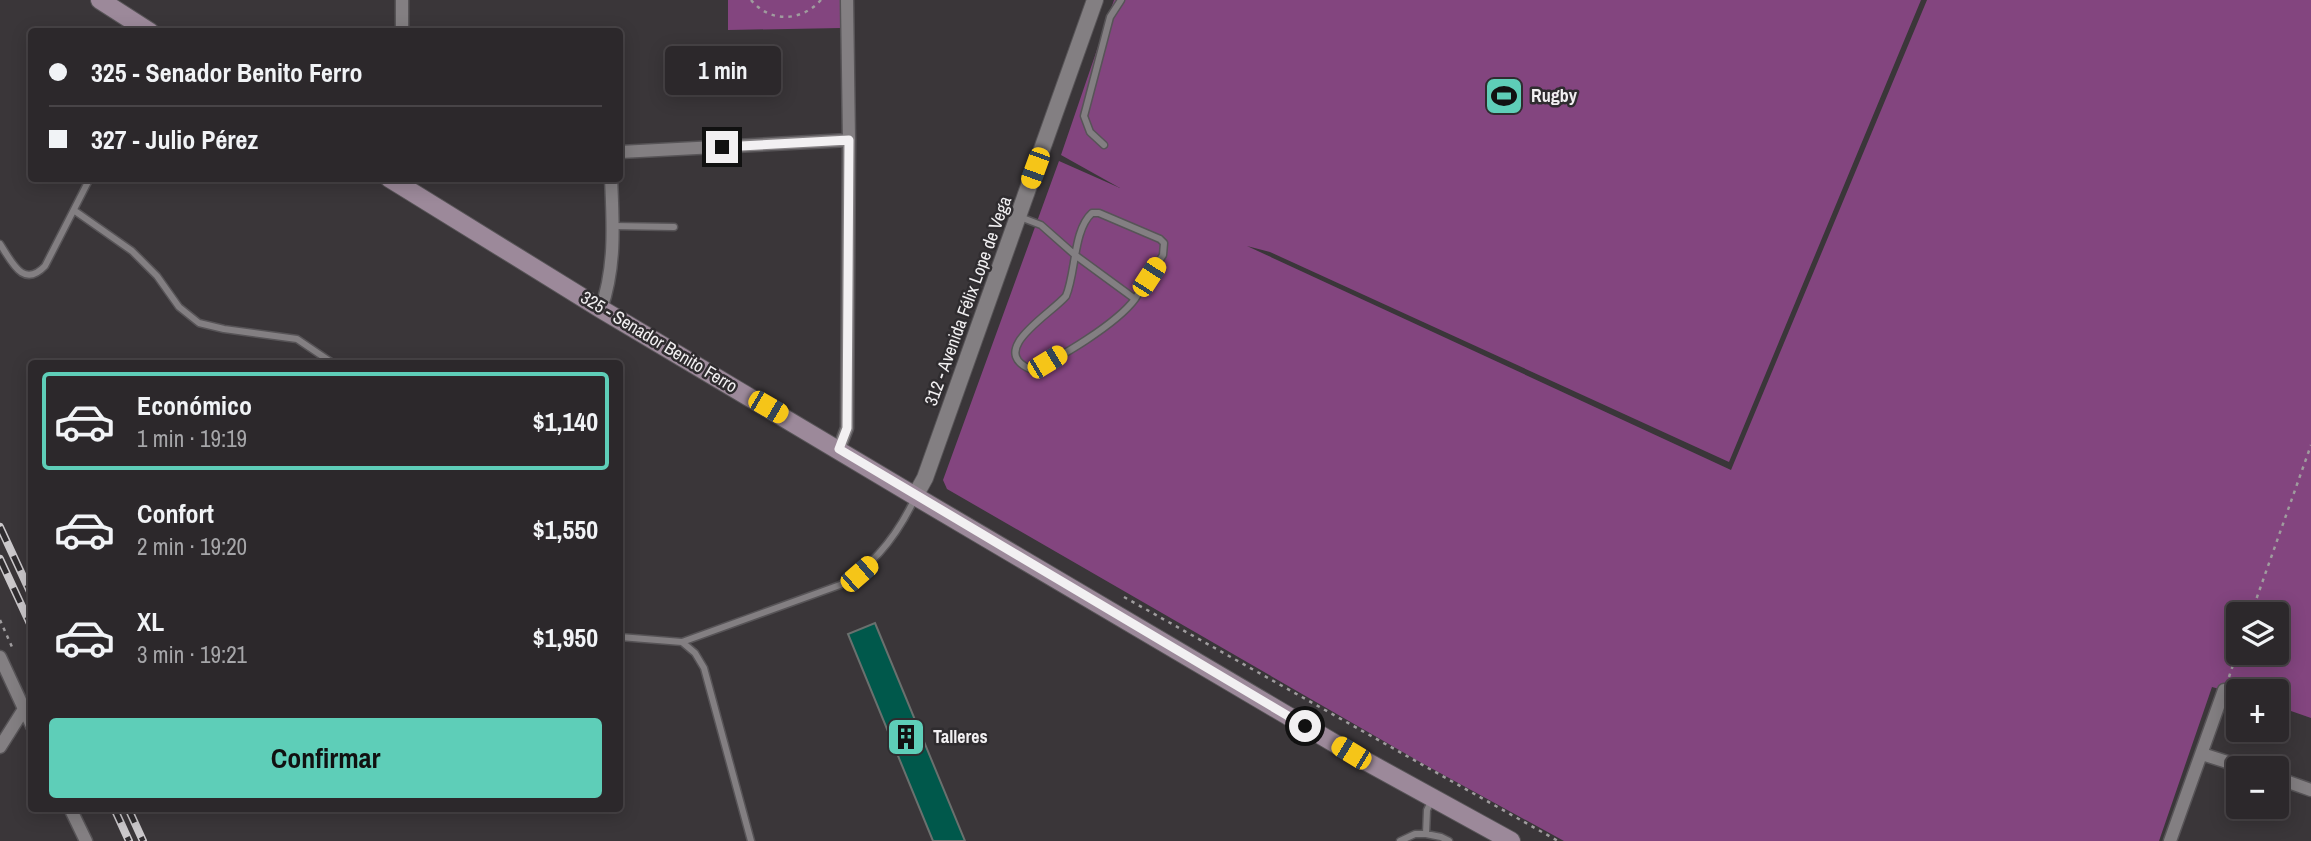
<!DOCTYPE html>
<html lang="es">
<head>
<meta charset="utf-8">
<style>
	body { margin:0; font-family:"Archivo Narrow",sans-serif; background:#343033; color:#f1f3f6; height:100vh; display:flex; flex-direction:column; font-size:26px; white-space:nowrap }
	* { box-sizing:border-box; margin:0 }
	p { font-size:23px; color:#a6a6a9 }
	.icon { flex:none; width:38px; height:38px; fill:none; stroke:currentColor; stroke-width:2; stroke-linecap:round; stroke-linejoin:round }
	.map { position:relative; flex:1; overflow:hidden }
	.details { position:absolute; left:28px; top:360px; width:595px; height:452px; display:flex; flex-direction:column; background:#2c282b; border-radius:7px; box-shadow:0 4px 18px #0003,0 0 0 2px #484447 }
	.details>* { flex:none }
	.hud { position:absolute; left:28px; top:28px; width:595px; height:154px; border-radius:7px; box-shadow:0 4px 18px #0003,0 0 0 2px #484447; display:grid; align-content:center; height:154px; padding:0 21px; background:#2c282b }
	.fabs { position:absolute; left:2226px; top:602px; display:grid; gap:14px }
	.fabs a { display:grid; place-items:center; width:63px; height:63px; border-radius:7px; background:#2c282b; box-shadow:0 4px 18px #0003,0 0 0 2px #484447; font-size:35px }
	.end { position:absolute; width:32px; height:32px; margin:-16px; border:9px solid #f2f0f2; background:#111; box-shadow:0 0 0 4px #111 }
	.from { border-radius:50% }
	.bubble { position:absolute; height:49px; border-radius:7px; background:#2c282b; box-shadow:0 4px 18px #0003,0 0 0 2px #484447; font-size:23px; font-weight:700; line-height:49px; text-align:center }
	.car { position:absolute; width:21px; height:42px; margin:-21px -10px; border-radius:9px; box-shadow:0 0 5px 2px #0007; background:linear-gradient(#f5c518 24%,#345 0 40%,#f5c518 0 76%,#345 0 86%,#f5c518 0) }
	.hud b { display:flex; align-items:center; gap:24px; height:66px; font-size:26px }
	.hud b+b { border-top:2px solid #484447 }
	.hud i { width:18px; height:18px; background:#f1f3f6 }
	ul { padding:12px 0 0; list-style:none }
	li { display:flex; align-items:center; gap:21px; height:98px; margin:0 14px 10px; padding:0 7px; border:4px solid transparent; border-radius:7px }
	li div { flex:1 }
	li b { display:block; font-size:26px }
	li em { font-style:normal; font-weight:700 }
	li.current { border-color:#5eceb8 }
	li>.icon { width:63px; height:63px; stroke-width:1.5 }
	.cta { display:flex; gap:14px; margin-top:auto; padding:14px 21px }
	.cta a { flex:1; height:80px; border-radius:7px; background:#5eceb8; color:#111; font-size:28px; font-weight:700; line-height:80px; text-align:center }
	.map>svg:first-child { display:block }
</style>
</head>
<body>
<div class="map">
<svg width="2311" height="841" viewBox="0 0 2311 841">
	<rect width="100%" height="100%" fill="#3a3639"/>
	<path fill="#83457f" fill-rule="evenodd" d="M728 0H841V28L728 30Z
		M1114 0H1921L1729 462 1270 252 1247 246 1731 470 1927 0H2311V718L2277 706V691H2238V694L2212 687 2159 841H1564L1420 762 947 489 943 480 1059 161 1120 188 1061 155ZM2238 614H2277V653H2238Z"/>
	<path fill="#00584b" stroke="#6a706e" stroke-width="2" d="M875 623 965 841H933L848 634Z"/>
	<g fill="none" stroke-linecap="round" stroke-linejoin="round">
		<defs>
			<path id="service" d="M1104 145 1090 132 1084 116 1110 17 1121 0
				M75 211 132 251 157 276 179 307 199 323 224 329 297 339 334 364
				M1020 217 1041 225 1075 255 1135 299C1118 322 1058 361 1030 369 987 350 1051 314 1066 296 1076 273 1073 230 1092 213H1099L1160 239 1164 243 1163 255 1135 299
				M613 226 674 227
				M0 244C12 262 23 289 45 266L90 178
				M620 637 682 642 695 653 704 668 751 841
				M682 642 840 585C875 565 898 534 915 498
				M1426 834 1441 837 1449 841
				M1400 841 1415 834H1426L1427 810 1432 800"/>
			<path id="minor" d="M402 32V0
				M620 152 849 140
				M601 309C616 266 613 223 611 178
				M839 449 847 428 849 140 847 0
				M0 657 32 726
				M0 747 24 709
				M2202 754 2246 768
				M2277 778 2311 790
				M70 808 86 841
				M2170 841 2224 690"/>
			<path id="tertiary" d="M915 496 925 478 1095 0"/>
			<path id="secondary" d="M100 0 150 32
				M389 178 601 309 915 496 1351 753 1511 841"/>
		</defs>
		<use href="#service" stroke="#575457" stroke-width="9"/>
		<use href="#minor" stroke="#575457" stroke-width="15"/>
		<use href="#tertiary" stroke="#575457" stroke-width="18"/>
		<use href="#secondary" stroke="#575457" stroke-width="20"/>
		<path stroke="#9f9c9e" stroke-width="2.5" stroke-dasharray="3.5 5" stroke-linecap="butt" d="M751 0C770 23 801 22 821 0
			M1124 597 1558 841
			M2251 614 2311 445
			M0 620 12 647
			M2229 677 2238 650"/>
		<use href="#service" stroke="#837f82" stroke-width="6"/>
		<use href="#minor" stroke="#837f82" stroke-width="12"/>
		<use href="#tertiary" stroke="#837f82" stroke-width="16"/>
		<use href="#secondary" stroke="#9c899a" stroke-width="18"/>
		<defs>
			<path id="rail" d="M0 527 32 596
				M0 559 32 628
				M114 808 129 841
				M128 808 143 841"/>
		</defs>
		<use href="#rail" stroke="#cbc8cb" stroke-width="8"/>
		<use href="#rail" stroke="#2f2c2f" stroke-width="5" stroke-dasharray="16" stroke-linecap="butt"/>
	</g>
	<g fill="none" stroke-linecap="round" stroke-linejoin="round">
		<path stroke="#f2f0f2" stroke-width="9" d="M722 147 849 140 847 428 839 449 1305 726"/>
	</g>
	<defs>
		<symbol id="stadium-square" viewBox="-11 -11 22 22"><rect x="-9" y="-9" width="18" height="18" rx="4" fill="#5eceb8" stroke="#2f2c2f"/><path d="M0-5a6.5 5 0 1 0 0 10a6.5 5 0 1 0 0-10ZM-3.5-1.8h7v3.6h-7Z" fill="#111"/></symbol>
		<symbol id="building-square" viewBox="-11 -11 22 22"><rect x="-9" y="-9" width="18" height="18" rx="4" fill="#5eceb8" stroke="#2f2c2f"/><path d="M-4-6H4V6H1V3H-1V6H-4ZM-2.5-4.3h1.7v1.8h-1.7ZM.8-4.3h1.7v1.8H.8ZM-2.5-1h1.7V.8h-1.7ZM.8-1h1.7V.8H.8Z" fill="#111"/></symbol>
	</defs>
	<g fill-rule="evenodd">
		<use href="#stadium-square" x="1482" y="74" width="44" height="44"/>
		<use href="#building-square" x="884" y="715" width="44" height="44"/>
	</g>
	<g text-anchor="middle" stroke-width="5" stroke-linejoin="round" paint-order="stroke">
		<g font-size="18" font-weight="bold" fill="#f2f0f2" stroke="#2f2c2f" text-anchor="start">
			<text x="1531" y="102">Rugby</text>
			<text x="933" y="743">Talleres</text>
		</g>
		<g font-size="18" fill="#f2f0f2" stroke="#2f2c2f">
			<text transform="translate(968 301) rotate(-70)" y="6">312 - Avenida Félix Lope de Vega</text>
			<text transform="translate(659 342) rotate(31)" y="6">325 - Senador Benito Ferro</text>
		</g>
	</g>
</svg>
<div class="fabs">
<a><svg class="icon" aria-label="layers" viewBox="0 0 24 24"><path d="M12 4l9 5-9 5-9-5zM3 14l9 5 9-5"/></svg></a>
<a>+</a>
<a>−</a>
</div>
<i class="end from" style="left:1305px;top:726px"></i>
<i class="end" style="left:722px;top:147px"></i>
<div class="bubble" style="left:665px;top:46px;width:116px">1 min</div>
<i class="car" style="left:1035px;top:168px;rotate:200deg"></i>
<i class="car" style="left:1149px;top:277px;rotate:33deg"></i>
<i class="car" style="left:1047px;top:362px;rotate:59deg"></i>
<i class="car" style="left:768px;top:407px;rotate:120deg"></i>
<i class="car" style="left:859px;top:574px;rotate:49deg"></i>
<i class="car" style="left:1351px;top:753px;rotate:301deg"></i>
<div class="hud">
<b><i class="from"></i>325 - Senador Benito Ferro</b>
<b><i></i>327 - Julio Pérez</b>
</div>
<section class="details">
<ul>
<li class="current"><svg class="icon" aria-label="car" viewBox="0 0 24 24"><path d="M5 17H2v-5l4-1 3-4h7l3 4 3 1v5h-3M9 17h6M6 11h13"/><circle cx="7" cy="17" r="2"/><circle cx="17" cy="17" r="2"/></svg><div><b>Económico</b><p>1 min · 19:19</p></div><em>$1,140</em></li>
<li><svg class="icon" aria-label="car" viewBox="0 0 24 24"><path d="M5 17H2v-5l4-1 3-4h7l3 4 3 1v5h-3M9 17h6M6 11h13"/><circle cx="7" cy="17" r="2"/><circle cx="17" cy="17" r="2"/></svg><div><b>Confort</b><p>2 min · 19:20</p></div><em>$1,550</em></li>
<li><svg class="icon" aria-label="car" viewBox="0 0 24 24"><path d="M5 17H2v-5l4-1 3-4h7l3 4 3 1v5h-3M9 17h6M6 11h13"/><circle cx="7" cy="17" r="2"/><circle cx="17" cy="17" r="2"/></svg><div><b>XL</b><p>3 min · 19:21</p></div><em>$1,950</em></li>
</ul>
<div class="cta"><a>Confirmar</a></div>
</section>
</div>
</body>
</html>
